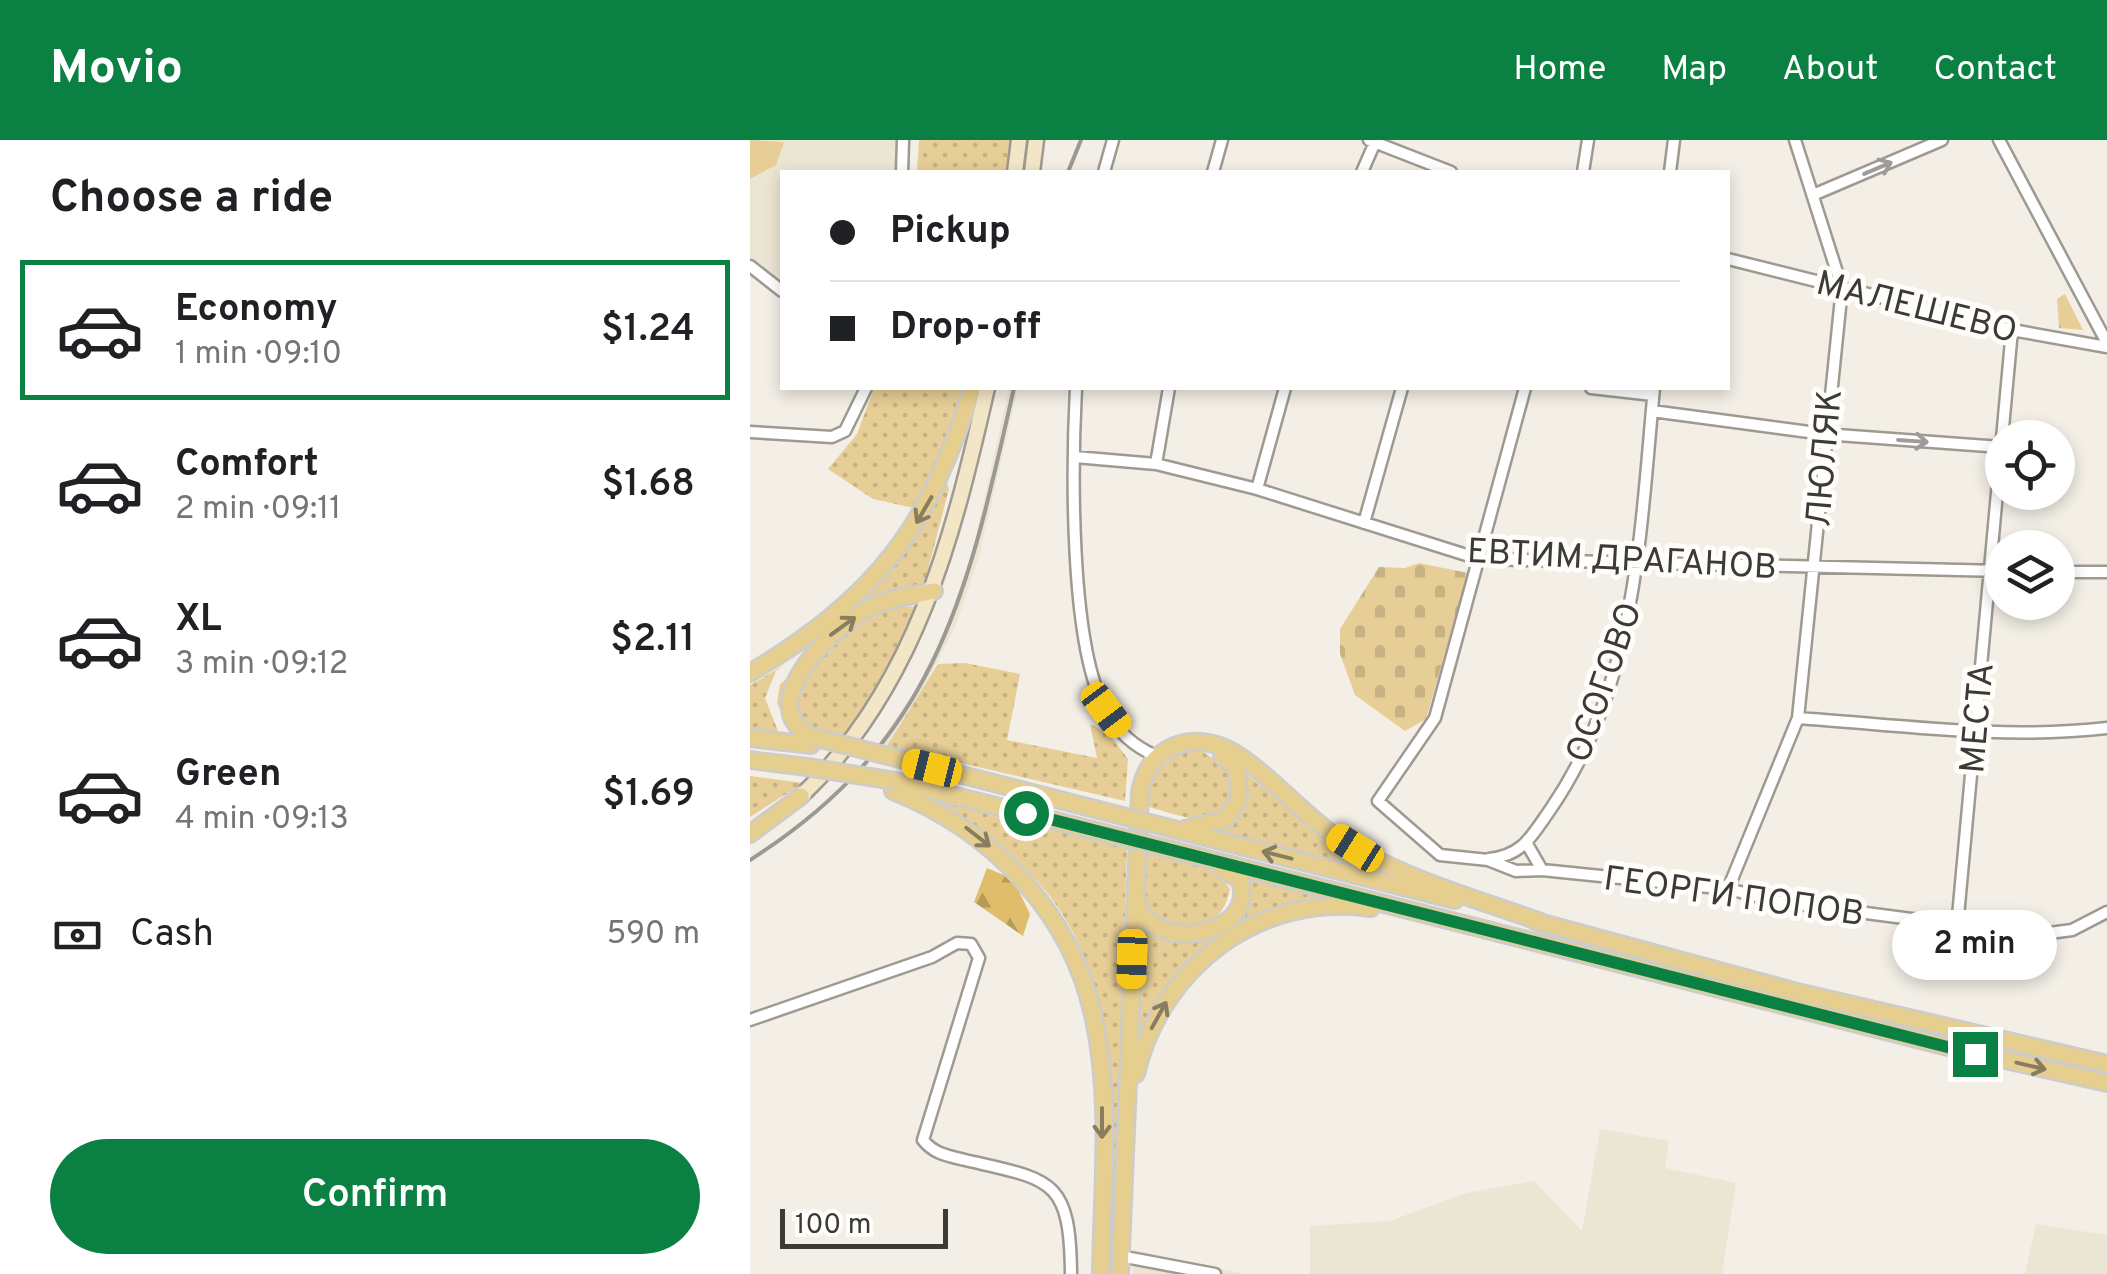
<!DOCTYPE html>
<html lang="en">
<head>
<meta charset="utf-8">
<style>
	body { margin:0; font-family:Overpass,sans-serif; background:#f2f2f2; color:#202124; height:100vh; display:flex; flex-direction:column; font-size:38px; white-space:nowrap }
	* { box-sizing:border-box; margin:0 }
	p { font-size:32px; color:#757577 }
	.icon { flex:none; width:55px; height:55px; fill:none; stroke:currentColor; stroke-width:2; stroke-linecap:round; stroke-linejoin:round }
	.map { position:relative; flex:1; overflow:hidden }
	.drawer { display:flex; flex-direction:column; background:#fff; width:750px }
	.drawer>* { flex:none }
	.top-card { position:absolute; left:30px; top:30px; width:950px; height:220px; border-radius:0px; box-shadow:0 5px 15px #0003; display:grid; align-content:center; height:220px; padding:0 50px; background:#fff }
	.fabs { position:absolute; left:1235px; top:280px; display:grid; gap:20px }
	.fabs a { display:grid; place-items:center; width:90px; height:90px; border-radius:50%; background:#fff; box-shadow:0 5px 15px #0003; font-size:50px }
	.scale { position:absolute; left:30px; bottom:25px; width:168px; box-sizing:border-box; padding-left:10px; border:5px solid #3b3a36; border-top:0; font-size:28px; line-height:35px; white-space:nowrap; color:#3b3a36; -webkit-text-stroke:8px #fefdf9; paint-order:stroke }
	.end { position:absolute; width:45px; height:45px; margin:-22px; border:12px solid #0b8043; background:#fff; box-shadow:0 0 0 5px #fff }
	.from { border-radius:50% }
	.bubble { position:absolute; height:70px; border-radius:35px; background:#fff; box-shadow:0 5px 15px #0003; font-size:32px; font-weight:600; line-height:70px; text-align:center }
	.car { position:absolute; width:30px; height:60px; margin:-30px -15px; border-radius:12px; box-shadow:0 0 8px 2px #0007; background:linear-gradient(#f5c518 24%,#345 0 40%,#f5c518 0 76%,#345 0 86%,#f5c518 0) }
	.top-card b { display:flex; align-items:center; gap:35px; height:95px; font-size:38px }
	.top-card b+b { border-top:2px solid #e0e0e0 }
	.top-card i { width:25px; height:25px; background:#202124 }
	ul { padding:0; list-style:none }
	li { display:flex; align-items:center; gap:30px; height:140px; margin:0 20px 15px; padding:0 30px; border:5px solid transparent; border-radius:0px }
	li div { flex:1 }
	li b { display:block; font-size:38px }
	li em { font-style:normal; font-weight:600 }
	li.on { border-color:#0b8043 }
	li>.icon { width:90px; height:90px; stroke-width:1.5 }
	h2 { padding:0 50px; font-size:45px; line-height:120px }
	.pay { display:flex; align-items:center; gap:25px; height:110px; padding:0 50px; font-size:38px }
	.pay p { margin-inline-start:auto }
	.action { display:flex; gap:20px; margin-top:auto; padding:20px 50px }
	.action a { flex:1; height:115px; border-radius:60px; background:#0b8043; color:#fff; font-size:40px; font-weight:600; line-height:115px; text-align:center }
	header { display:flex; align-items:center; gap:60px; box-sizing:border-box; height:140px; padding:0 50px; background:#0b8043; color:#fff }
	header strong { font-size:48px }
	nav { display:flex; gap:55px; margin-inline-start:auto; font-size:35px }
	main { display:flex; flex:1; min-height:0 }
	.map>svg:first-child { display:block }
</style>
</head>
<body>
<header>
<strong>Movio</strong>
<nav><a>Home</a><a>Map</a><a>About</a><a>Contact</a></nav>
</header>
<main>
<section class="drawer">
<h2>Choose a ride</h2>
<ul>
<li class="on"><svg class="icon" aria-label="car" viewBox="0 0 24 24"><path d="M5 17H2v-5l4-1 3-4h7l3 4 3 1v5h-3M9 17h6M6 11h13"/><circle cx="7" cy="17" r="2"/><circle cx="17" cy="17" r="2"/></svg><div><b>Economy</b><p>1 min · 09:10</p></div><em>$1.24</em></li>
<li><svg class="icon" aria-label="car" viewBox="0 0 24 24"><path d="M5 17H2v-5l4-1 3-4h7l3 4 3 1v5h-3M9 17h6M6 11h13"/><circle cx="7" cy="17" r="2"/><circle cx="17" cy="17" r="2"/></svg><div><b>Comfort</b><p>2 min · 09:11</p></div><em>$1.68</em></li>
<li><svg class="icon" aria-label="car" viewBox="0 0 24 24"><path d="M5 17H2v-5l4-1 3-4h7l3 4 3 1v5h-3M9 17h6M6 11h13"/><circle cx="7" cy="17" r="2"/><circle cx="17" cy="17" r="2"/></svg><div><b>XL</b><p>3 min · 09:12</p></div><em>$2.11</em></li>
<li><svg class="icon" aria-label="car" viewBox="0 0 24 24"><path d="M5 17H2v-5l4-1 3-4h7l3 4 3 1v5h-3M9 17h6M6 11h13"/><circle cx="7" cy="17" r="2"/><circle cx="17" cy="17" r="2"/></svg><div><b>Green</b><p>4 min · 09:13</p></div><em>$1.69</em></li>
</ul>
<div class="pay"><svg class="icon" aria-label="cash" viewBox="0 0 24 24"><path d="M3 7h18v10H3z"/><circle cx="12" cy="12" r="2"/></svg>Cash<p>590 m</p></div>
<div class="action"><a>Confirm</a></div>
</section>
<div class="map">
<svg width="1357" height="1134" viewBox="0 0 1357 1134">
	<defs>
		<pattern id="grass-dots" width="8" height="8" patternUnits="userSpaceOnUse" patternTransform="scale(2.5)"><rect width="8" height="8" fill="#e6ce96"/><path d="M2 2h.1M6 6h.1" fill="none" stroke="#c6b282" stroke-width="1.8" stroke-linecap="round"/></pattern>
		<pattern id="forest-firs" width="22" height="20" patternUnits="userSpaceOnUse" patternTransform="scale(2.5)"><rect width="22" height="20" fill="#dfbd6a"/><path d="M5 1l3.5 6h-7zM16 11l3.5 6h-7z" fill="#b69b58"/></pattern>
		<pattern id="cemetery-stones" width="16" height="16" patternUnits="userSpaceOnUse" patternTransform="scale(2.5)"><rect width="16" height="16" fill="#e6ce96"/><path d="M2 7V4a2 2 0 0 1 4 0v3zM10 15v-3a2 2 0 0 1 4 0v3z" fill="#c6b282"/></pattern>
		<pattern id="park-tufts" width="24" height="20" patternUnits="userSpaceOnUse" patternTransform="scale(2.5)"><rect width="24" height="20" fill="#e6ce96"/><path d="M3 7l-1-3M5 7V3M7 7l1-3M15 17l-1-3M17 17v-4M19 17l1-3" fill="none" stroke="#c6b282"/></pattern>
	</defs>
	<rect width="100%" height="100%" fill="#f3efe6"/>
	<path fill="#ebe5d4" d="M0 0H148L147 32H32V146L0 121Z
		M259 248H268L229 417 206 485 164 567 137 606 128 604 162 556 196 489 222 414Z
		M850 989 919 1001 915 1028 986 1043 972 1134H560V1086L640 1081 716 1053 784 1041 832 1091Z
		M1286 1084 1357 1095V1134H1275Z
		M384 1110 495 1134H382Z"/>
	<path fill="url(#grass-dots)" d="M169 0H261L257 32H167Z
		M124 248H219L186 331 164 368 123 359 78 329 107 294Z
		M197 342 199 349 173 449 107 467 26 531 15 558 28 591 0 590V545C85 500 149 423 197 342Z
		M148 466 169 467 134 537 96 597 46 587 35 580 27 563 30 544 118 474Z
		M215 523 270 534 257 600 347 618 340 584 358 593 378 619 375 661 137 606 188 524Z
		M433 610H450L478 628 484 651C470 695 429 675 396 666L406 630Z
		M495 633 566 689 648 737 466 692C493 677 503 665 495 633Z
		M0 636 53 643 0 677Z
		M185 658 377 709 363 1134H356C358 1002 384 837 280 734 251 705 217 682 185 658Z
		M393 713 457 728 470 735 480 749C469 802 422 791 391 765Z
		M496 735 592 758C522 768 463 787 418 846 406 862 397 881 385 898L390 787C444 811 459 804 498 761Z"/>
	<path fill="url(#forest-firs)" d="M237 728 263 739 280 774 273 796 224 762Z"/>
	<path fill="url(#cemetery-stones)" d="M669 423 718 433 676 579 655 591 605 555 590 514V489L629 427 655 428Z"/>
	<path fill="url(#park-tufts)" d="M1315 154 1333 190 1309 188 1307 159Z"/>
	<path fill="#e6ce96" d="M0 0 34 2 26 25 0 39Z"/>
	<g fill="none" stroke-linecap="round" stroke-linejoin="round">
		<defs>
			<path id="minor" d="M619 0 701 32
				M1249 0 1357 203
				M152 32 153 0
				M354 32 363 0
				M463 32 472 0
				M612 32 626 0
				M833 32 838 0
				M920 32 924 0
				M1063 55 1192 0
				M978 119 1262 190 1357 207
				M0 126 32 151
				M326 248C322 324 319 506 356 570 368 592 383 606 406 616
				M775 248 685 578 628 661 690 715 738 720 766 731 792 730 978 749 1032 762 1284 795 1322 790 1357 772
				M841 248 903 255
				M902 271 1074 294 1251 307
				M0 292 82 297 95 291 116 248
				M325 317 406 324 507 349 729 419 1252 431
				M406 324 419 248
				M507 349 535 248
				M614 383 652 248
				M1308 432H1357
				M1048 578C1150 585 1255 600 1357 588
				M777 704 792 730
				M739 719C773 715 781 697 800 670 887 544 890 394 904 248
				M978 749 1048 578 1092 148 1045 0
				M1207 787 1262 190
				M0 880 182 817 207 803 221 804 229 818 173 1000C184 1014 198 1016 215 1020 302 1040 320 1038 321 1134
				M370 1116 465 1134"/>
			<path id="secondary" d="M265 32 269 0
				M282 32 286 0
				M51 656C166 547 203 397 237 248"/>
			<path id="primary" d="M0 533C126 457 180 387 222 248
				M63 597C0 568 80 486 123 466 142 457 164 456 184 451
				M0 598 61 605
				M150 619 345 669
				M0 620 57 627
				M145 641 342 690
				M143 651C240 690 320 770 343 875 362 958 352 1050 351 1134
				M435 689 476 679 489 659 487 628 472 616
				M427 690 705 760
				M0 694 51 656
				M426 711 1194 906 1357 943
				M386 760C399 816 509 797 490 740L472 729
				M785 781 1043 851 1357 924
				M386 934C411 827 509 752 621 768
				M370 1134 390 652C397 612 431 593 470 606 503 617 552 674 585 696 647 737 721 757 791 782"/>
		</defs>
		<use href="#minor" stroke="#9e9a91" stroke-width="15"/>
		<use href="#secondary" stroke="#9e9a91" stroke-width="19"/>
		<use href="#primary" stroke="#cccccb" stroke-width="20"/>
		<use href="#minor" stroke="#fff" stroke-width="10"/>
		<use href="#secondary" stroke="#f2e6c7" stroke-width="14"/>
		<use href="#primary" stroke="#e6ce8f" stroke-width="15"/>
		<path stroke="#9c9993" stroke-width="4" d="M318 32 331 0
			M0 720C189 600 218 451 264 248"/>
		<defs>
			<path id="primary-bridge" d="M63 597 150 619
				M57 627 145 641
				M345 669 427 690
				M342 690 426 711"/>
		</defs>
		<use href="#primary-bridge" stroke="#cccccb" stroke-width="20" stroke-linecap="butt"/>
		<use href="#primary-bridge" stroke="#e6ce8f" stroke-width="15"/>
	</g>
	<defs><path id="oneway-shaft" d="M-6 0H5M1.5-3L5.5 0L1.5 3" fill="none" stroke-width="1.6" stroke-linecap="round" stroke-linejoin="round" transform="scale(2.5)"/></defs>
	<g stroke="#9d9c9a">
		<use href="#oneway-shaft" transform="translate(1128 28) rotate(-23)"/>
		<use href="#oneway-shaft" transform="translate(1163 301) rotate(4)"/>
	</g>
	<g stroke="#887d5e">
		<use href="#oneway-shaft" transform="translate(174 370) rotate(120)"/>
		<use href="#oneway-shaft" transform="translate(93 486) rotate(-36)"/>
		<use href="#oneway-shaft" transform="translate(228 697) rotate(38)"/>
		<use href="#oneway-shaft" transform="translate(527 715) rotate(-166)"/>
		<use href="#oneway-shaft" transform="translate(409 875) rotate(-61)"/>
		<use href="#oneway-shaft" transform="translate(1281 926) rotate(13)"/>
		<use href="#oneway-shaft" transform="translate(352 983) rotate(90)"/>
	</g>
	<g fill="none" stroke-linecap="round" stroke-linejoin="round">
		<path stroke="#0b8043" stroke-width="12" d="M276 673 1225 914"/>
	</g>
	<g text-anchor="middle" stroke-width="10" stroke-linejoin="round" paint-order="stroke">
		<g font-size="35" fill="#3b3a36" stroke="#fefdf9">
			<text transform="translate(1167 166) rotate(14)" y="12">МАЛЕШЕВО</text>
			<text transform="translate(1073 318) rotate(-85)" y="12">ЛЮЛЯК</text>
			<text transform="translate(872 418) rotate(3)" y="12">ЕВТИМ ДРАГАНОВ</text>
			<text transform="translate(853 542) rotate(-71)" y="12">ОСОГОВО</text>
			<text transform="translate(1226 578) rotate(-85)" y="12">МЕСТА</text>
			<text transform="translate(984 755) rotate(8)" y="12">ГЕОРГИ ПОПОВ</text>
		</g>
	</g>
</svg>
<div class="fabs">
<a><svg class="icon" aria-label="locate" viewBox="0 0 24 24"><circle cx="12" cy="12" r="6"/><path d="M12 2v4M12 18v4M2 12h4M18 12h4"/></svg></a>
<a><svg class="icon" aria-label="layers" viewBox="0 0 24 24"><path d="M12 4l9 5-9 5-9-5zM3 14l9 5 9-5"/></svg></a>
</div>
<div class="scale">100 m</div>
<i class="end from" style="left:276px;top:673px"></i>
<i class="end" style="left:1225px;top:914px"></i>
<div class="bubble" style="left:1142px;top:770px;width:165px">2 min</div>
<i class="car" style="left:356px;top:570px;rotate:143deg"></i>
<i class="car" style="left:182px;top:628px;rotate:284deg"></i>
<i class="car" style="left:605px;top:708px;rotate:302deg"></i>
<i class="car" style="left:382px;top:819px;rotate:182deg"></i>
<div class="top-card">
<b><i class="from"></i>Pickup</b>
<b><i></i>Drop-off</b>
</div>
</div>
</main>
</body>
</html>
